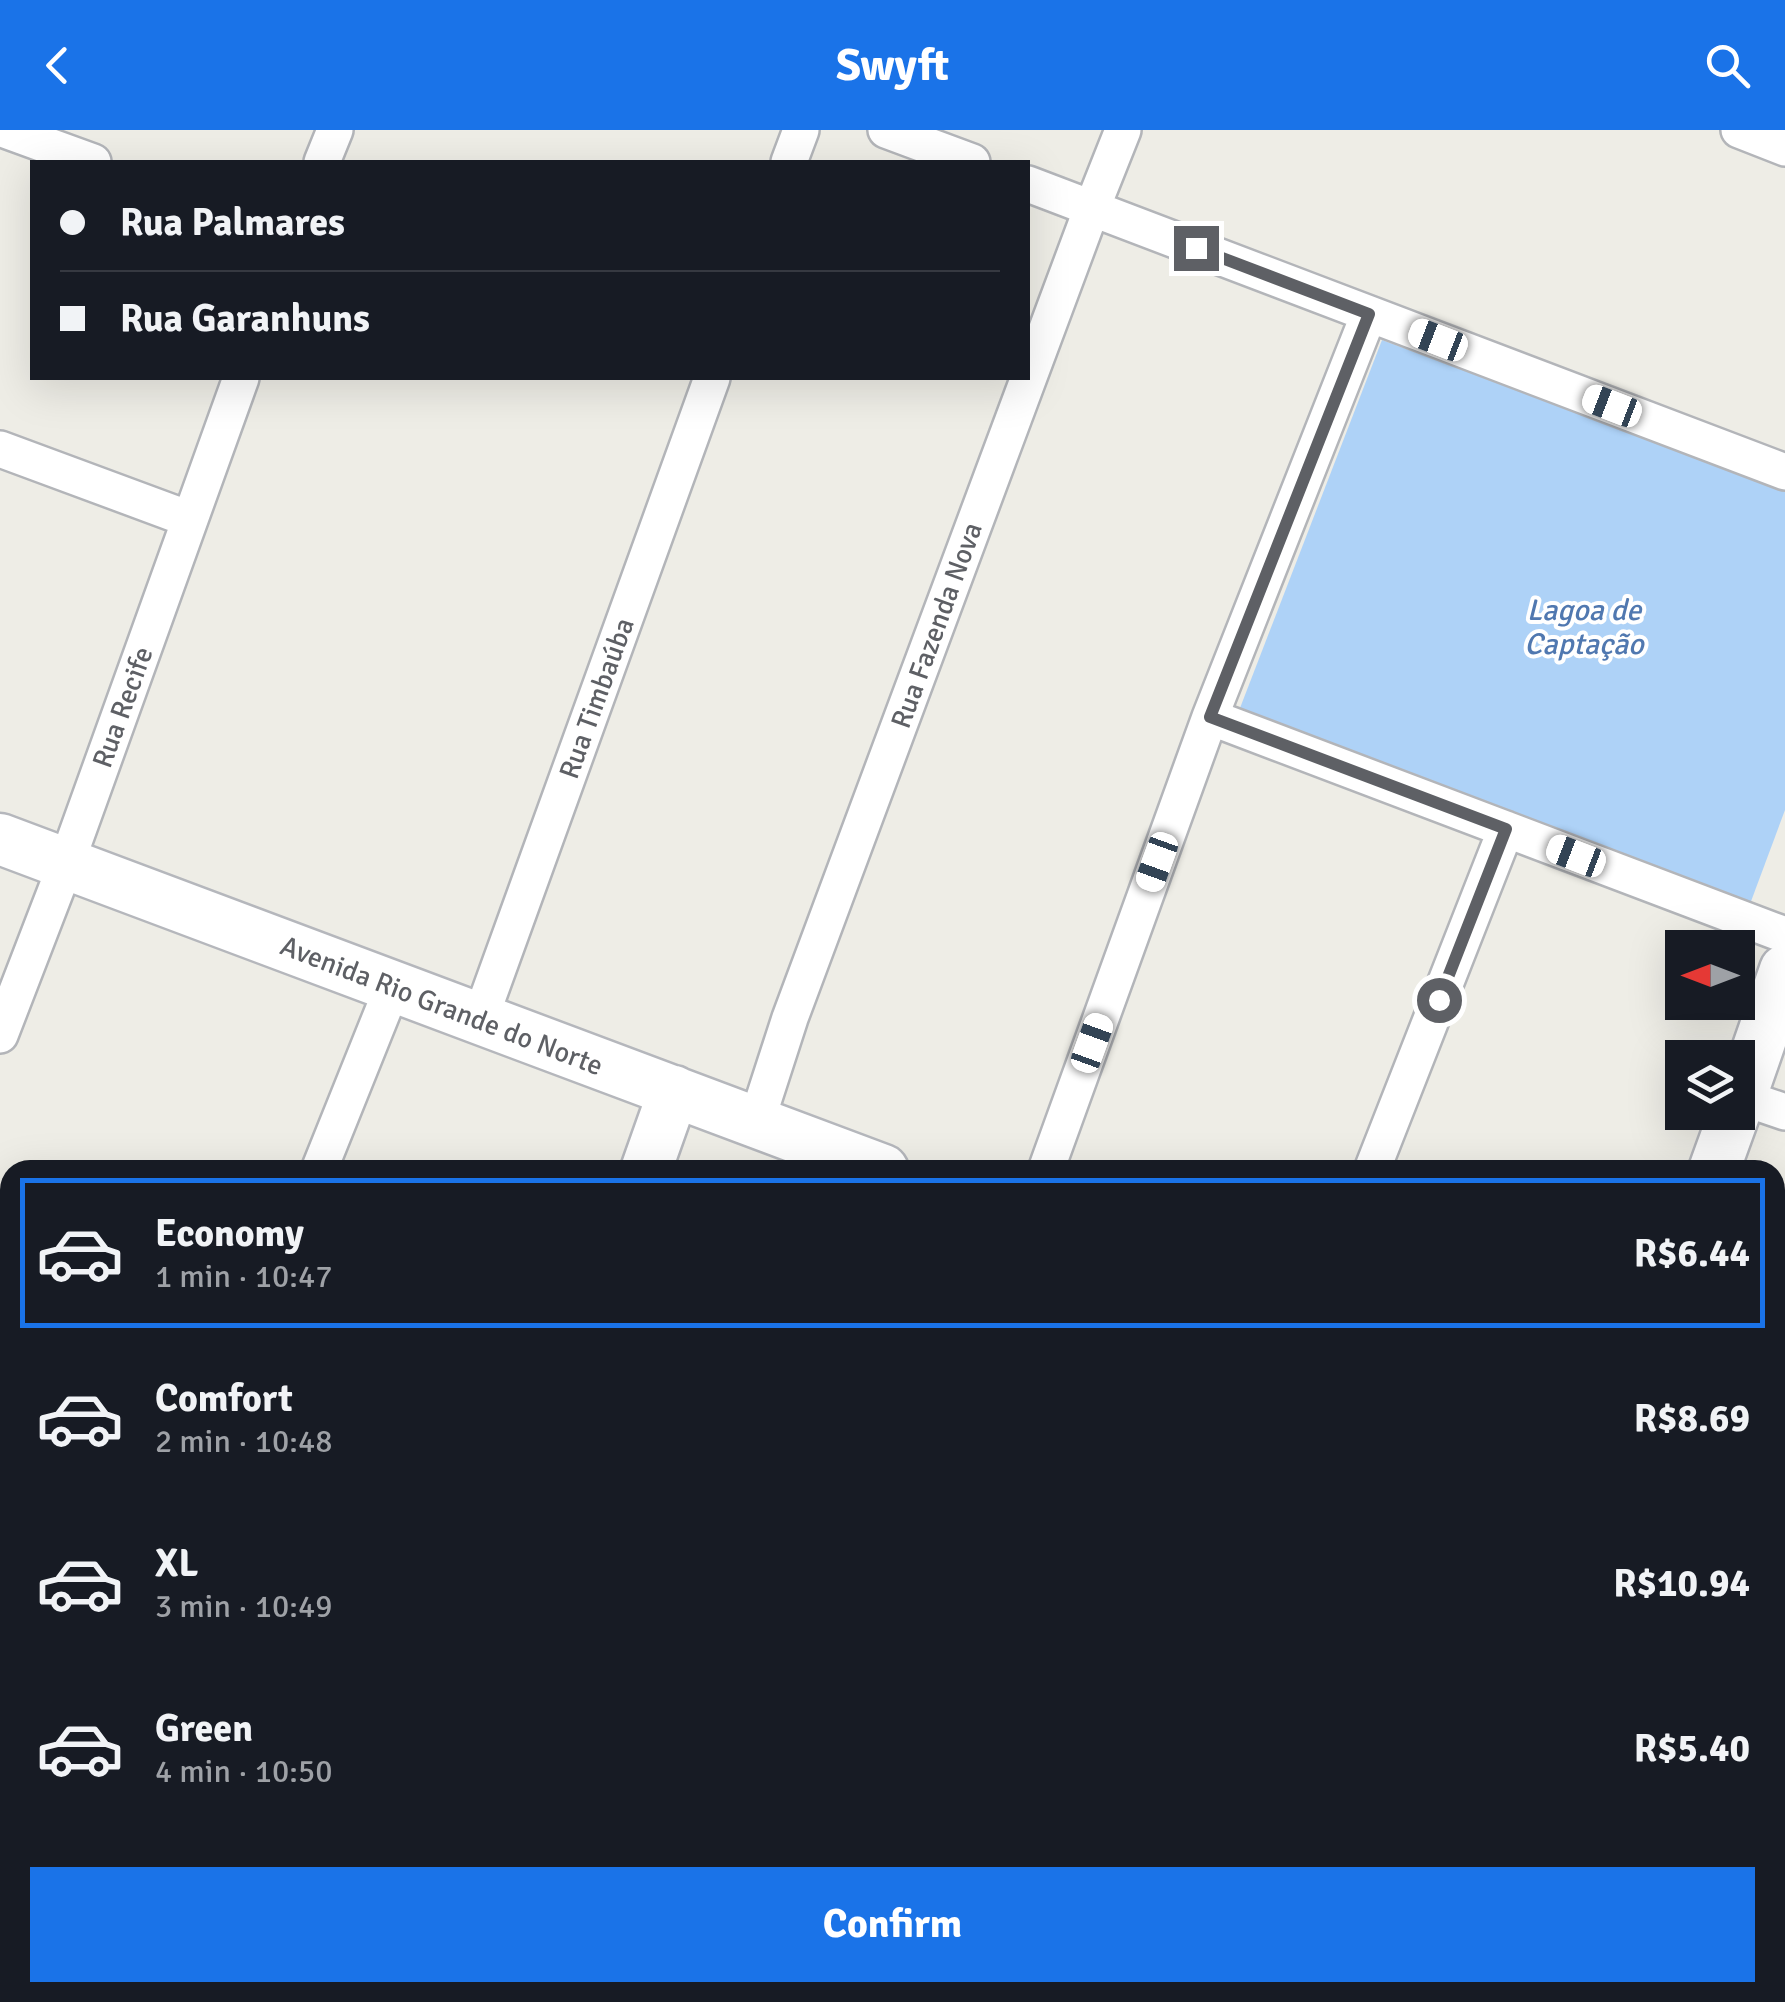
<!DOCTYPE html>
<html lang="en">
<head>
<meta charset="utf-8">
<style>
	body { margin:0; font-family:Signika,sans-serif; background:#242831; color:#f1f3f6; height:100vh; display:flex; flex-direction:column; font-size:38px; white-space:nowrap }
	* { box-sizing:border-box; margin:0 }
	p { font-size:32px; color:#9ea1a6 }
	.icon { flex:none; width:55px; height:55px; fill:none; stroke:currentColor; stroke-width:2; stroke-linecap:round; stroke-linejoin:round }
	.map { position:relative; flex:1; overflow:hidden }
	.sheet { position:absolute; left:0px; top:1030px; width:1785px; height:842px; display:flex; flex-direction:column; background:#171b24; border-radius:30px 30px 0 0; box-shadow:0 10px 40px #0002 }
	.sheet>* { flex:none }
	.hud { position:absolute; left:30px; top:30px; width:1000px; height:220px; border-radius:0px; box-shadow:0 10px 40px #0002; display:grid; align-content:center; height:220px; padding:0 30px; background:#171b24 }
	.needle { width:65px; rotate:270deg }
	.buttons { position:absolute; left:1665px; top:800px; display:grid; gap:20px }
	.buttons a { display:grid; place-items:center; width:90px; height:90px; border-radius:0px; background:#171b24; box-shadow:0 10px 40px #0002; font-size:50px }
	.end { position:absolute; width:45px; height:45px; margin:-22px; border:12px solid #5e6065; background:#fff; box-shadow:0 0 0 5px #fff }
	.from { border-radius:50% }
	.car { position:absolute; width:30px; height:60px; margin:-30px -15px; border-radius:12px; box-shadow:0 0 8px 2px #0007; background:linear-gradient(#fff 24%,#345 0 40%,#fff 0 76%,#345 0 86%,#fff 0) }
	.hud b { display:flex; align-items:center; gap:35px; height:95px; font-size:38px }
	.hud b+b { border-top:2px solid #363941 }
	.hud i { width:25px; height:25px; background:#f1f3f6 }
	ul { padding:18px 0 0; list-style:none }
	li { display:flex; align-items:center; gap:30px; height:150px; margin:0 20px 15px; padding:0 10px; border:5px solid transparent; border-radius:0px }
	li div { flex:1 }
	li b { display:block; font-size:38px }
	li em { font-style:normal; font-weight:700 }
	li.current { border-color:#1a73e8 }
	li>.icon { width:90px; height:90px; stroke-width:1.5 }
	.primary-button { display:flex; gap:20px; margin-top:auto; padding:20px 30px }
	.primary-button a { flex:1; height:115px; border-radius:0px; background:#1a73e8; color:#fff; font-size:40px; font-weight:700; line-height:115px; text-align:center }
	header { display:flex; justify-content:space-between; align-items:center; height:130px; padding:0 30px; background:#1a73e8; color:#fff; font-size:45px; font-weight:700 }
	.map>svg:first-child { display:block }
</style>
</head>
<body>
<header><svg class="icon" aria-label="back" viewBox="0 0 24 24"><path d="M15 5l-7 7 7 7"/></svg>Swyft<svg class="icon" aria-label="search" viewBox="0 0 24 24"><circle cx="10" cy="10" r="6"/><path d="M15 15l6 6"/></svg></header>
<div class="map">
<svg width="1785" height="1872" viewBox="0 0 1785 1872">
	<rect width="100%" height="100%" fill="#eeede6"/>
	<path fill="#dedcd5" d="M0 1798 10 1802V1862L165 1863 190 1872H0Z"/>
	<path fill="#aed2f7" d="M1382 210 1785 360V680L1750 774 1240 578Z"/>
	<path fill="#cac8c3" d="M76 1862H107L104 1872H73Z"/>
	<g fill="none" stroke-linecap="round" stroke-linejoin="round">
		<defs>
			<path id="street" d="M5 0 93 32
				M886 0 972 32
				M1739 0 1785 18
				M322 32 335 0
				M789 32 801 0
				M1028 54 1785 342
				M0 319 189 389
				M1210 587 1785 805
				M480 889 712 248
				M0 905 66 734 241 248
				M1741 967 1785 982
				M756 993 790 888 1092 78 1123 0
				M319 1040 393 856
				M1046 1040 1210 587 1369 184
				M1372 1040 1506 699
				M0 1751 10 1755
				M1775 1765 1785 1769
				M295 1862 320 1872
				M1170 1862 1195 1872"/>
			<path id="secondary" d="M0 709 883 1040
				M1738 975 1785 840
				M646 1040 674 961
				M1714 1040 1735 982
				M1775 1373 1785 1376
				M332 1872 335 1862"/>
		</defs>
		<use href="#street" stroke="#b3b5b9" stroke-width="40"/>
		<use href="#secondary" stroke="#b5b7bc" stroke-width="55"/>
		<use href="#street" stroke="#fff" stroke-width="35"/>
		<use href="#secondary" stroke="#fff" stroke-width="50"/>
	</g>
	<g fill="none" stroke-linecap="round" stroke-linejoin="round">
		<path stroke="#5e6065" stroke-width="12" d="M1196 118 1369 184 1210 587 1506 699 1439 870"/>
	</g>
	<g text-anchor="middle" stroke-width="8" stroke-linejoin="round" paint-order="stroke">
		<g font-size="28" fill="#5e6065" stroke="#fff">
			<text transform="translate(936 495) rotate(-70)" y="10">Rua Fazenda Nova</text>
			<text transform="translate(596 568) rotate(-70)" y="10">Rua Timbaúba</text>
			<text transform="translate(122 577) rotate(-70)" y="10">Rua Recife</text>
			<text transform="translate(442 875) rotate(21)" y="10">Avenida Rio Grande do Norte</text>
		</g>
		<g font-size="30" font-style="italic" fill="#5078b0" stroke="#fff">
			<text x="1584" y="490">Lagoa de<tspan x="1584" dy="34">Captação</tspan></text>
		</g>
	</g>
</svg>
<div class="buttons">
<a><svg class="needle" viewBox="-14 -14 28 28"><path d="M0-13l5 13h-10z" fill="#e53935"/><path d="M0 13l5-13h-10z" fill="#9ea1a6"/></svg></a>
<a><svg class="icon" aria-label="layers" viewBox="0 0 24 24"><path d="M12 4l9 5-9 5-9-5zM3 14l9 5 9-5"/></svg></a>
</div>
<i class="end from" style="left:1439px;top:870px"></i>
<i class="end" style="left:1196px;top:118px"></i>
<i class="car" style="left:1438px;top:210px;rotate:291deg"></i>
<i class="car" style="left:1612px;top:276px;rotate:291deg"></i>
<i class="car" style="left:1576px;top:726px;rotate:291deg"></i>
<i class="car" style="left:1157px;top:732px;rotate:200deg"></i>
<i class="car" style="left:1092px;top:913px;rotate:20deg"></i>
<div class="hud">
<b><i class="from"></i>Rua Palmares</b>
<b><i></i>Rua Garanhuns</b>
</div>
<section class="sheet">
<ul>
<li class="current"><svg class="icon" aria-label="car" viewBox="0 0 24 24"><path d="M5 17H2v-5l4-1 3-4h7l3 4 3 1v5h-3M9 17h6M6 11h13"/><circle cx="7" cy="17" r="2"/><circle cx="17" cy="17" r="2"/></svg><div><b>Economy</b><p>1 min · 10:47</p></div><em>R$6.44</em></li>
<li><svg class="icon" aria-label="car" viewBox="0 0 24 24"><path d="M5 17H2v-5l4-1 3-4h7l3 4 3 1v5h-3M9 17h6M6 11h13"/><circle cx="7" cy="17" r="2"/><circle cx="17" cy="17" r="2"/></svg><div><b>Comfort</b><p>2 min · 10:48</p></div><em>R$8.69</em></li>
<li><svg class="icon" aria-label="car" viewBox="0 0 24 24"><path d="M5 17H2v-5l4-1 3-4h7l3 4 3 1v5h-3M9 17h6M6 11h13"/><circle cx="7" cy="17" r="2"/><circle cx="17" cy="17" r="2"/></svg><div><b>XL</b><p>3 min · 10:49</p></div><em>R$10.94</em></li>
<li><svg class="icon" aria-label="car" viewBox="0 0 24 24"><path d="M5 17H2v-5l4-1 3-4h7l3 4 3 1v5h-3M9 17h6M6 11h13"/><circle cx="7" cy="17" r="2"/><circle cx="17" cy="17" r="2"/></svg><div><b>Green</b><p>4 min · 10:50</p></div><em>R$5.40</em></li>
</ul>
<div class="primary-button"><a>Confirm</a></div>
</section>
</div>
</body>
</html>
